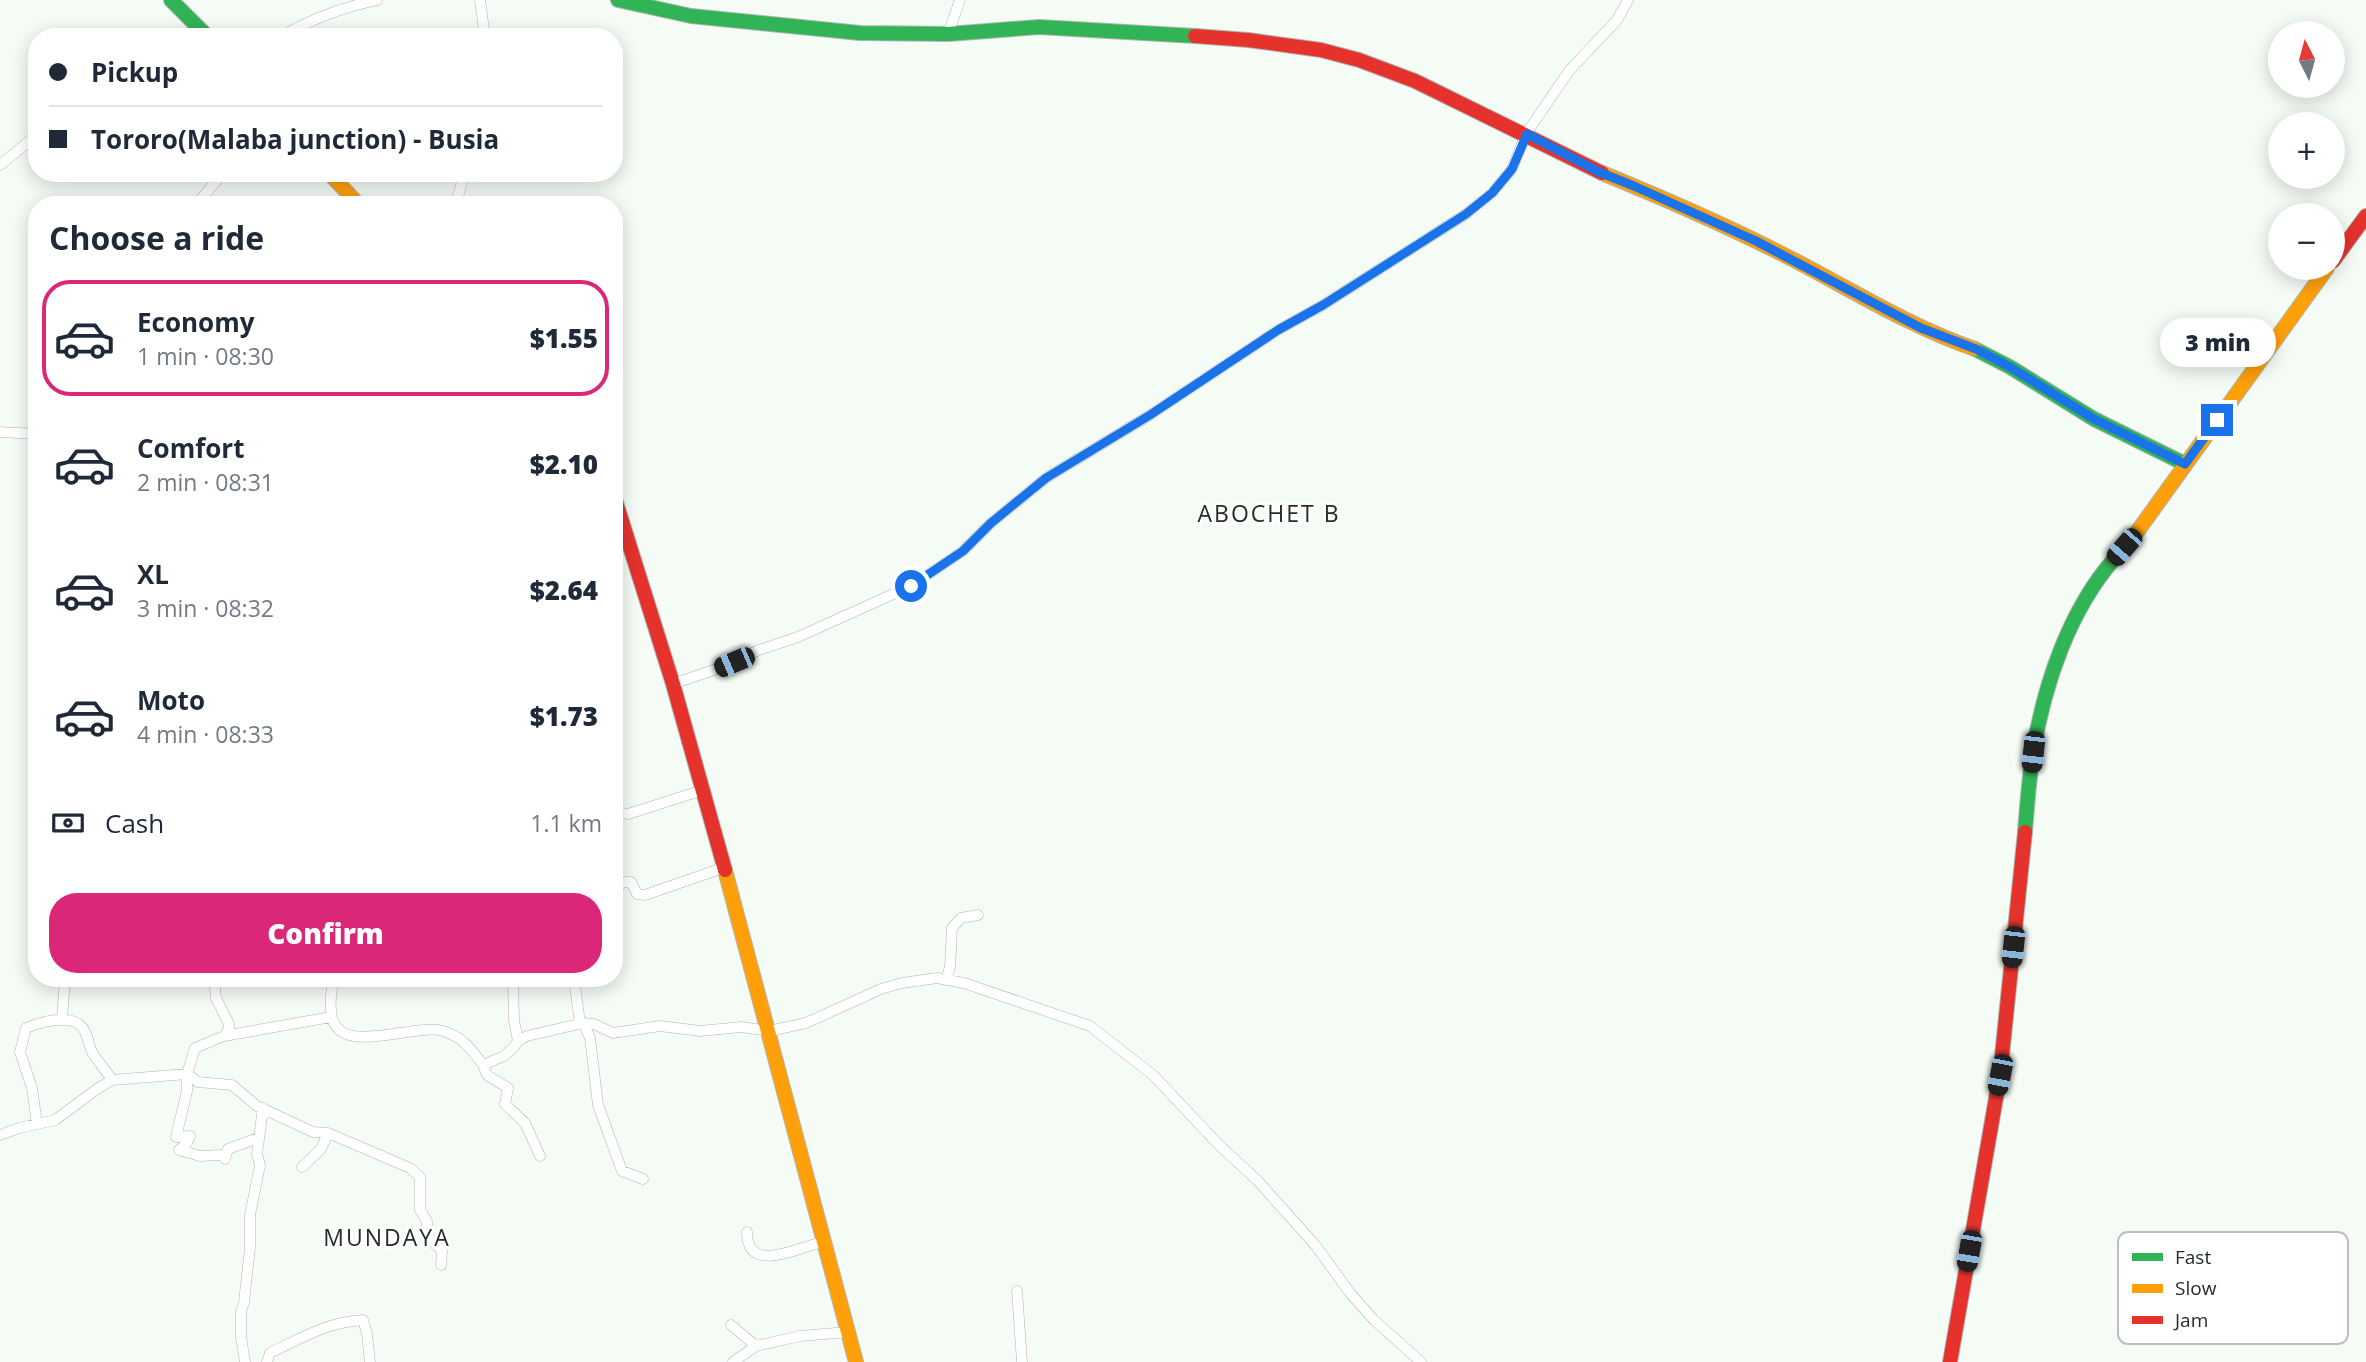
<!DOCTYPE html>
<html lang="en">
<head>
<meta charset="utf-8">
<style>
	body { margin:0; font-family:"Open Sans",sans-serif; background:#f6f6f7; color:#1f2937; height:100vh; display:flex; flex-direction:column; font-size:26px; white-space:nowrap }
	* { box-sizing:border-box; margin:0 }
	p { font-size:23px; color:#747a83 }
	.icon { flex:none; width:38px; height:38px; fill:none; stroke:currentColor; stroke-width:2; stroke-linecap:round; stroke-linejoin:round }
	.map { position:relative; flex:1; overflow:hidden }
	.details { position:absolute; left:28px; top:196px; width:595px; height:791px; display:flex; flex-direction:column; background:#fff; border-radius:28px; box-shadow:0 4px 18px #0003 }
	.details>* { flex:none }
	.banner { position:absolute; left:28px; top:28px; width:595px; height:154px; border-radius:28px; box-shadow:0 4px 18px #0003; display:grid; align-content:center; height:154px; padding:0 21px; background:#fff }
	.needle { width:46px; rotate:354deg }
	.fabs { position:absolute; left:2268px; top:21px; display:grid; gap:14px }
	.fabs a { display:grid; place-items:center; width:77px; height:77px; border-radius:50%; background:#fff; box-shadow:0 4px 18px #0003; font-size:35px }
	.end { position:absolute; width:32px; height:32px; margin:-16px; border:9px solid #1a73e8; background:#fff; box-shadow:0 0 0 4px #fff }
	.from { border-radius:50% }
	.bubble { position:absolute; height:49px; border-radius:24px; background:#fff; box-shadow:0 4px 18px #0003; font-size:23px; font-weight:800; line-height:49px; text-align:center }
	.car { position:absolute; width:21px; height:42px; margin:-21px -10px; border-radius:9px; box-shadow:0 0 5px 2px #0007; background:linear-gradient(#222 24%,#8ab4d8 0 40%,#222 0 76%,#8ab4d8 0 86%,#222 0) }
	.banner b { display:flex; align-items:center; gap:24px; height:66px; font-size:26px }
	.banner b+b { border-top:2px solid #e0e1e3 }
	.banner i { width:18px; height:18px; background:#1f2937 }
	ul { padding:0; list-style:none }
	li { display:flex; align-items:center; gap:21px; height:116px; margin:0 14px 10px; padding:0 7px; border:4px solid transparent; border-radius:28px }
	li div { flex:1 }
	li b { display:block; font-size:26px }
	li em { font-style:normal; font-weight:800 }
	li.on { border-color:#db2777 }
	li>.icon { width:63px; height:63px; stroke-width:1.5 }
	h2 { padding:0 21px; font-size:32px; line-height:84px }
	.pay { display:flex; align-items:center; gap:18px; height:77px; padding:0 21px; font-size:26px }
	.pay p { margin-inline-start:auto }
	.button { display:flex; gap:14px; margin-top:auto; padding:14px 21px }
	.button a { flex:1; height:80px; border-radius:28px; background:#db2777; color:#fff; font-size:28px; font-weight:800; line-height:80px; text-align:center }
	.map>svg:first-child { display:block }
</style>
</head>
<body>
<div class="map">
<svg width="2366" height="1362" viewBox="0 0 2366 1362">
	<rect width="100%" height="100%" fill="#f5fcf6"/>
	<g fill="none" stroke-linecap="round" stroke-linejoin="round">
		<defs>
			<path id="street" d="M480 0 485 37
				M948 34 960 0
				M280 37C311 19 343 7 377 0
				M0 165 37 135
				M196 205 223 173
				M456 205 464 173
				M0 432 37 434
				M673 684 719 668 759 650 798 637 911 586 963 551 991 523 1046 478 1150 415 1278 330 1323 305 1466 214 1492 193 1512 169 1526 134 1543 109 1569 71 1617 20 1628 0
				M614 812 628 814 703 790
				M614 887 625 882H631L637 894 645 895 717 870 724 864
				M335 978C331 989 330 999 331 1010 333 1061 413 1022 443 1031 463 1037 472 1050 483 1065L504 1056 514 1047 518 1041 514 1020 513 978
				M574 978 580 1023
				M946 980 950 967 952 928 961 918 978 915
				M62 1020 65 978
				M583 1023 590 1038 598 1105 622 1171 643 1179
				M224 1036 331 1017
				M518 1041 527 1036 583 1023 594 1024 613 1033 660 1026 700 1031 741 1027 769 1031 806 1023 881 989 902 983 937 978 964 983 1090 1026 1153 1075 1219 1145 1258 1181 1316 1246 1350 1293 1374 1320 1421 1362
				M483 1065 487 1075 508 1088 505 1104 525 1123 540 1156
				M187 1074 198 1082 232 1085 257 1106 313 1132 328 1133 410 1168 420 1177V1210L427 1221V1236L442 1251 441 1265
				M187 1074V1091L176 1137 190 1136 187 1143 179 1150 200 1156 222 1155 225 1159 228 1149 258 1138
				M37 1124 32 1088 20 1052 26 1028C40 1022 69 1014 81 1026 88 1032 88 1044 92 1052 98 1062 106 1070 112 1080
				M0 1135 19 1128 55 1120 97 1089 112 1080 187 1074 195 1048 224 1036 229 1029V1024L216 998 214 978
				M302 1167 321 1149 328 1133
				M747 1232C747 1276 800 1246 824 1242
				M1017 1291 1022 1362
				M731 1325 756 1346
				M245 1362 241 1337V1312L244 1302 250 1248V1215L260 1165 257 1154 263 1108
				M267 1362 270 1353C302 1338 327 1322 363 1320L367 1334 370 1362
				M733 1362 756 1346 800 1336 848 1332"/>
			<path id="fast" d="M171 0 208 37
				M618 0 691 16 860 33 948 34 1039 27 1195 36
				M1975 349 2010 367 2094 419 2185 464
				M2025 832C2027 806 2029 779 2033 753 2044 685 2069 610 2115 558"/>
			<path id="slow" d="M329 173 359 205
				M1602 173C1673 202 1744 233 1811 269 1865 298 1917 329 1975 349
				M2115 558 2137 532 2327 268
				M725 870 856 1362"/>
			<path id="jam" d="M1195 36 1248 40 1321 50 1359 60 1415 81 1602 173
				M2333 261 2366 216
				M614 496 673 684 725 870
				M1950 1362 2000 1075 2025 832"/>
		</defs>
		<use href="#street" stroke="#afb6b0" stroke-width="11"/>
		<use href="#fast" stroke="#afb6b0" stroke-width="16"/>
		<use href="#slow" stroke="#afb6b0" stroke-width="16"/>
		<use href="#jam" stroke="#afb6b0" stroke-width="16"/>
		<use href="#street" stroke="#fefffe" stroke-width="10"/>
		<use href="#fast" stroke="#30b455" stroke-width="14"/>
		<use href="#slow" stroke="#ff9f0a" stroke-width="14"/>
		<use href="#jam" stroke="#e5322d" stroke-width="14"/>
	</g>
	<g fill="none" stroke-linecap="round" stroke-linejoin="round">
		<path stroke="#1a73e8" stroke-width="9" d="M911 586 963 551 991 523 1046 478 1150 415 1278 330 1323 305 1466 214 1492 193 1512 169 1527 134 1599 172 1634 186 1756 241 1921 328 1976 349 2010 367 2094 419 2185 464 2217 420"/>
	</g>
	<g text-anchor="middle" stroke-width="6" stroke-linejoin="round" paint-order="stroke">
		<g font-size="23" letter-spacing="2" fill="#252d27" stroke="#fff">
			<text x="1269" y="522">ABOCHET B</text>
			<text x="387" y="1246">MUNDAYA</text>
		</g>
	</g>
	<rect x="2118" y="1232" width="230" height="112" rx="10" fill="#fff" stroke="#bec0be" stroke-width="2"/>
	<rect x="2132" y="1253" width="31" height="8" fill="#30b455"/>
	<rect x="2132" y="1284" width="31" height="9" fill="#ff9f0a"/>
	<rect x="2132" y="1316" width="31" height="8" fill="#e5322d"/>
	<g font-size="19" fill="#252d27">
		<text x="2175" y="1264">Fast</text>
		<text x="2175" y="1295">Slow</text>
		<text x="2175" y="1327">Jam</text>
	</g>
</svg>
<div class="fabs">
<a><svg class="needle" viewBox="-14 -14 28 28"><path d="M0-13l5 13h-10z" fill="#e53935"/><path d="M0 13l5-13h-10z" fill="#747a83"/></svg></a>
<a>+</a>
<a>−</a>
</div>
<i class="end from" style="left:911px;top:586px"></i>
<i class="end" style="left:2217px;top:420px"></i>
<div class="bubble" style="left:2160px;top:318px;width:116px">3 min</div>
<i class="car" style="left:2124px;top:547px;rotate:221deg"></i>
<i class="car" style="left:734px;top:662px;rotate:247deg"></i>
<i class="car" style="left:2033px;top:752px;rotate:186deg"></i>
<i class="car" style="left:2013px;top:947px;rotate:186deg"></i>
<i class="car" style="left:2000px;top:1075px;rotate:191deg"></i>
<i class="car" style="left:1969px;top:1251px;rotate:190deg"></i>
<div class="banner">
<b><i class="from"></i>Pickup</b>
<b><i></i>Tororo(Malaba junction) - Busia</b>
</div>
<section class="details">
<h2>Choose a ride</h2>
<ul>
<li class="on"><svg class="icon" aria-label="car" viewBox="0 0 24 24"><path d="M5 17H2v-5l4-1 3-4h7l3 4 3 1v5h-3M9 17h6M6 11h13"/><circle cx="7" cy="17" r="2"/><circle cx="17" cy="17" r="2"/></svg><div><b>Economy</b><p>1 min · 08:30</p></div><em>$1.55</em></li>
<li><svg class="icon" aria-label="car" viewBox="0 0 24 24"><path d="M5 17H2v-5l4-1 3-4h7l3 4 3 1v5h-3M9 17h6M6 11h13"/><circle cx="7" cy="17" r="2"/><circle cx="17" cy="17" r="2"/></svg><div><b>Comfort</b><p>2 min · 08:31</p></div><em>$2.10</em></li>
<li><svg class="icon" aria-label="car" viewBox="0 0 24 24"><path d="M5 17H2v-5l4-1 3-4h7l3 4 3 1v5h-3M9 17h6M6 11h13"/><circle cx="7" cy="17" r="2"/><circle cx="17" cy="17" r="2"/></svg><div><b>XL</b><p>3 min · 08:32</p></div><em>$2.64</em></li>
<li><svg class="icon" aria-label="car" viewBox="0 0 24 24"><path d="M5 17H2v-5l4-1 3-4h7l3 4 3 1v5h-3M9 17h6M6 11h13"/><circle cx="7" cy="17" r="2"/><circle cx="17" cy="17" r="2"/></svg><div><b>Moto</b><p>4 min · 08:33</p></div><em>$1.73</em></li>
</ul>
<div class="pay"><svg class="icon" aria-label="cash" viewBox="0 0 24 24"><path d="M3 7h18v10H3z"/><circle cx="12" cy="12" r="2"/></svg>Cash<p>1.1 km</p></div>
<div class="button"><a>Confirm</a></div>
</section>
</div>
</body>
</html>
